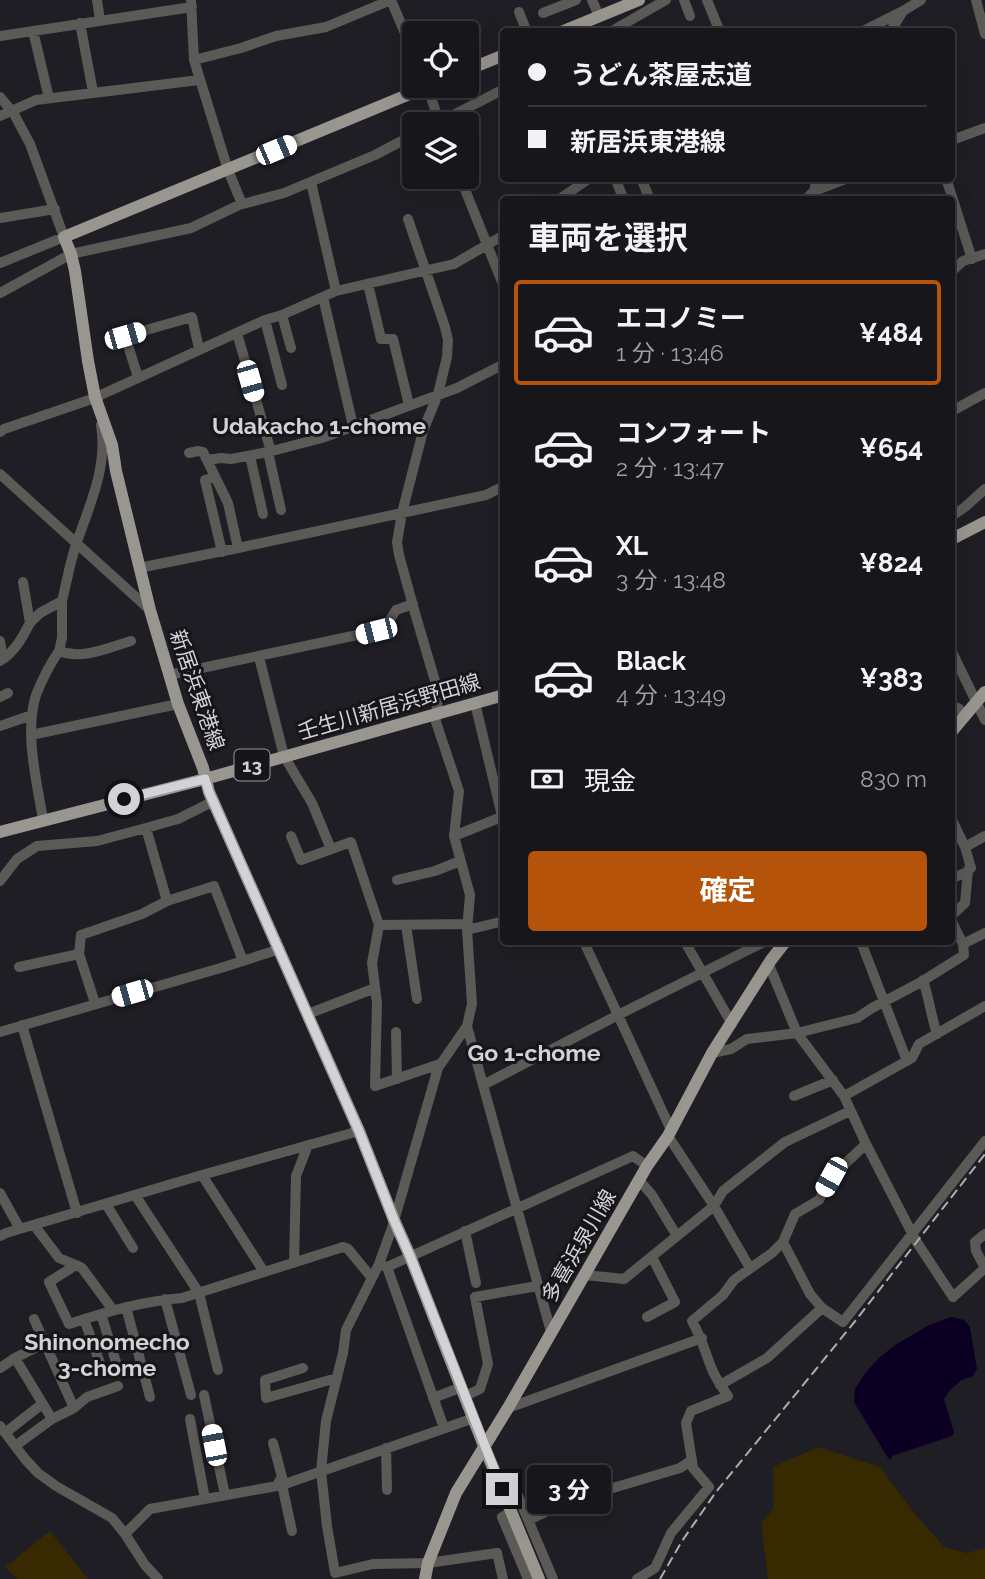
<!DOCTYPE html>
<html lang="ja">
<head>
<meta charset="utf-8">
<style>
	body { margin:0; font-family:Raleway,"Noto Sans JP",sans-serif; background:#242328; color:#f1f3f6; height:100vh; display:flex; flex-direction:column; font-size:26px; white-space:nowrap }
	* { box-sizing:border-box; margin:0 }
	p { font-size:23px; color:#9e9fa3 }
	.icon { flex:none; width:38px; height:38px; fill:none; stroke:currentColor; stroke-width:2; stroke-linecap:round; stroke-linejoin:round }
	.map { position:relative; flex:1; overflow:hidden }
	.details { position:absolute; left:500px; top:196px; width:455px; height:749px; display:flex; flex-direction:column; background:#17161b; border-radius:7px; box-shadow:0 7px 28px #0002,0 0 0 2px #36353a }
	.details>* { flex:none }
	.top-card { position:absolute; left:500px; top:28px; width:455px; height:154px; border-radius:7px; box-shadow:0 7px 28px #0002,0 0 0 2px #36353a; display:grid; align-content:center; height:154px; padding:0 28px; background:#17161b }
	.tools { position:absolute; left:402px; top:21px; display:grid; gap:14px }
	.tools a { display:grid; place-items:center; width:77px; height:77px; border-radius:7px; background:#17161b; box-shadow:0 7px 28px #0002,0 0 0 2px #36353a; font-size:35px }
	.end { position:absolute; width:32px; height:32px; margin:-16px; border:9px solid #d3d2d6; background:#111; box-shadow:0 0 0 4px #111 }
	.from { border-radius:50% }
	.bubble { position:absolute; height:49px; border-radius:7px; background:#17161b; box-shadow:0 7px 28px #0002,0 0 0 2px #36353a; font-size:23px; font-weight:700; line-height:49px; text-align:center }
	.car { position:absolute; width:21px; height:42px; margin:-21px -10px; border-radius:9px; box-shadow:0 0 5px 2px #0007; background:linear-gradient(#fff 24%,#345 0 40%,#fff 0 76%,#345 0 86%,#fff 0) }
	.top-card b { display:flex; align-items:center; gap:24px; height:66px; font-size:26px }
	.top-card b+b { border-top:2px solid #36353a }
	.top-card i { width:18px; height:18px; background:#f1f3f6 }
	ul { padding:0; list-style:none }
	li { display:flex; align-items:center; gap:21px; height:105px; margin:0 14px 10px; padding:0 14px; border:4px solid transparent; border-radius:7px }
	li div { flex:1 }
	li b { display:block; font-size:26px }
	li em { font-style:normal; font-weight:700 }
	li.on { border-color:#b45309 }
	li>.icon { width:63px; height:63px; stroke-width:1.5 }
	h2 { padding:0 28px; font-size:32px; line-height:84px }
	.pay { display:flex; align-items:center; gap:18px; height:77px; padding:0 28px; font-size:26px }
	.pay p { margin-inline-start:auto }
	.button { display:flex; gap:14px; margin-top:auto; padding:14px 28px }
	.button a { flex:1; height:80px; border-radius:7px; background:#b45309; color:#fff; font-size:28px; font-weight:700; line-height:80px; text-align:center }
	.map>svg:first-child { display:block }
</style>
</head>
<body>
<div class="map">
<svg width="985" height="1579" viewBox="0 0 985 1579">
	<rect width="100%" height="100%" fill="#1f1e24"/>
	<path fill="#372900" d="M818 1447 880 1467 915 1514 944 1547 967 1553 985 1548V1579H768L761 1523 773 1509V1467Z
		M50 1531 88 1579H17L5 1567Z"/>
	<path fill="#0b0023" d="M951 1317 964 1320 970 1327 977 1369 973 1376 962 1380 951 1389 944 1399 954 1432 952 1436 892 1456 891 1459 888 1458 854 1402 855 1389 865 1373 879 1358 895 1345 929 1325Z"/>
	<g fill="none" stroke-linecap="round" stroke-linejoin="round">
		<path stroke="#5c5a57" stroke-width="10" d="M97 0 100 20
			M191 0 194 60 228 170 242 204
			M592 0 599 16
			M684 0 690 16
			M707 0 720 32
			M976 0 985 34
			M519 12 527 32
			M543 13 576 0
			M80 23 93 92
			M33 31 49 98
			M610 32 666 0
			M861 32 903 11
			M890 32 903 11 921 0
			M0 36 192 7
			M194 60 241 48 276 36 326 27 391 0 415 57
			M427 86 440 124
			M0 97 14 114 30 144 64 237 0 263
			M0 116 36 100 199 80
			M436 124 504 89
			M952 140 985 128
			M460 177 504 287
			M615 178 624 200
			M641 178 650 200
			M946 178 972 259
			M311 182 336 291
			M814 191 848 178
			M558 200 590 178
			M805 200 814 191 817 178
			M0 218 55 209
			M408 219 445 327 448 340 447 357 438 394 423 431 402 513 397 542 399 555 417 620 438 691C439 702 435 711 436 722L459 791 454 836 470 895 467 930 472 1004 467 1026 438 1068 392 1228 379 1264 346 1330 343 1353 326 1421 321 1471 327 1526 335 1573 373 1564 428 1563 497 1553 503 1579
			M952 271 963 261 985 254
			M368 284 381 339H393L409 405
			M0 293 71 254 191 228 239 205 284 193 375 155 415 134
			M323 297 353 426
			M282 315 291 348
			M265 320 282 385
			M237 333 271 452
			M138 377 125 336 192 317 199 349
			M952 411 985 393
			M0 432 4 429 92 399 265 320 282 315 336 291 454 264 504 235
			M268 452 281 510
			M189 453 198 451 203 452 228 503 238 548
			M250 456 263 514
			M207 460 221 458 231 459 268 452 322 438 457 388 504 364
			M0 474 149 609
			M215 477 205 480 222 552
			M952 516 965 507 985 489
			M139 568 238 548 486 495 504 486
			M23 582 30 623 40 613 62 601C67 581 70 561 77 542 90 504 108 466 101 425
			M62 601V638L59 651C82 660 108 648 131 641
			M0 641 3 659
			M952 652 985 720
			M259 657 284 756 312 803 331 849
			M0 661C15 652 22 638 30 623
			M169 675 376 631 388 623 396 610 413 604
			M0 697 8 693
			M475 703 502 816
			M952 706 958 708 966 715
			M0 726 32 715
			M31 735 178 704
			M214 801 178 819 146 828 167 901 214 886 243 961
			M43 820C37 782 24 733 36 695 42 680 50 664 59 651
			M952 820 965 847
			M291 836 301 860 351 842 379 925
			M454 836 504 816
			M952 878 968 872
			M397 880 435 871 460 861
			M0 881 17 859 37 846 97 841 146 828
			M952 915 965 903 968 870 971 868 965 847 985 836
			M952 922 963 944 985 933
			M406 925 417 999
			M467 930 504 921
			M584 942 618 1015 762 943
			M685 942 732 1024
			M861 942 907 1061
			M769 965 797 1033 844 1096 912 1058 919 1044 985 1006
			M19 967 79 954
			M923 980C929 998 931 1016 937 1034
			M95 1003 79 954 81 935 142 914 167 901
			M308 1014 375 988
			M22 1025 77 1213
			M467 1026 483 1085 618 1015 671 1130
			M0 1032 224 967 280 949
			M396 1032 397 1079
			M712 1053 731 1049 747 1039 797 1033 857 1018 872 1008 921 982 964 955 963 944
			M440 1064 375 1086 377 1003 372 963 379 925 468 924
			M483 1085 551 1332
			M794 1096 833 1080
			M668 1136 714 1206 750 1268
			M866 1144 916 1241 953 1297 985 1268 976 1251 975 1242 985 1234
			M202 1175 264 1272
			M639 1180 652 1195 677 1236
			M0 1193 20 1229
			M135 1195 199 1293 218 1370
			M106 1204 133 1248
			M34 1225 59 1258 76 1265 49 1282 69 1324C106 1312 143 1301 182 1298L343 1247 348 1249 372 1278
			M465 1231 476 1283
			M0 1236 6 1233 202 1175 359 1131
			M783 1242 810 1294 822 1308
			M294 1263 296 1176 308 1145
			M76 1265 82 1268 113 1310
			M381 1265 387 1267 444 1428
			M387 1267 633 1156 647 1166
			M585 1275 624 1279 714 1206 723 1191 785 1142 850 1111
			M165 1299 191 1395
			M126 1307 150 1397
			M101 1314 116 1362
			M647 1317 675 1302 652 1257
			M34 1319 74 1408 87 1397 118 1386
			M84 1319 101 1366
			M15 1358 52 1419
			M0 1368 15 1358 45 1343
			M303 1368 265 1380 266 1398 337 1378
			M720 1385 767 1358 822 1308 843 1322 985 1141
			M204 1395 225 1495
			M465 1396 480 1389 488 1364 475 1297 537 1286
			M433 1398 462 1387
			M508 1408 702 1338
			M190 1419 205 1499
			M0 1426 25 1459 38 1473 56 1486 112 1518 125 1534 145 1565 158 1579
			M5 1433 42 1404
			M273 1443 282 1477 277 1485
			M15 1446 52 1419 74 1408
			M386 1448 387 1490
			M282 1485 292 1531
			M502 1489 513 1484 553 1579
			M511 1512 502 1517 528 1579
			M529 1520 566 1502 680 1468 692 1460
			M125 1534 150 1509 282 1485 474 1418
			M637 1579 655 1568 671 1533 709 1487 693 1468 686 1423 691 1411 728 1396C722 1387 715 1378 711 1367 704 1349 702 1339 692 1321L723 1295 734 1280 772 1253 783 1242 795 1214 819 1200 831 1177 866 1144 844 1096"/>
		<path stroke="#999690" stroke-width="12" d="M561 32 639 0
			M467 70 504 55
			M429 86 64 237 71 254 75 271 88 361 95 397 112 445 116 471 150 610 178 704 203 768 209 792 359 1131 394 1220 410 1256 484 1446 539 1579
			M952 539 985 522
			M952 731 985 692
			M0 832 205 779 504 695
			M425 1579 428 1563 456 1493 508 1408 647 1166 668 1136 712 1053 771 960 785 942"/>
		<path stroke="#aeadb1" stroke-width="2" stroke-dasharray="10 5" stroke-linecap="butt" d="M660 1579 682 1541 716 1492 856 1320 985 1154"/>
	</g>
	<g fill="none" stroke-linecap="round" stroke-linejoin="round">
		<path stroke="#d3d2d6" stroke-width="9" d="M124 799 205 779 209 792 359 1131 394 1220 410 1256 502 1489"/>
	</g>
	<g text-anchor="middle" stroke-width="6" stroke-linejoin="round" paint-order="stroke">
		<rect fill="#16151a" stroke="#9a999e" stroke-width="2" x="234.5" y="749.5" width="35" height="31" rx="5"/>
		<g font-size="19" font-weight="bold" fill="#d3d2d6">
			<text x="252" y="772">13</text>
		</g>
		<g font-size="21" fill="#d3d2d6" stroke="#16151a">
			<text transform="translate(197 690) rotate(71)" y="7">新居浜東港線</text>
			<text transform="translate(389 707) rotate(-16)" y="7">壬生川新居浜野田線</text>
			<text transform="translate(579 1246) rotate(-60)" y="7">多喜浜泉川線</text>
		</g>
		<g font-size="23" font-weight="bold" fill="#d3d2d6" stroke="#16151a">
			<text x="319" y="434">Udakacho 1-chome</text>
			<text x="534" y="1061">Go 1-chome</text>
			<text x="107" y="1350">Shinonomecho<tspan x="107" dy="26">3-chome</tspan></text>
		</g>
	</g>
</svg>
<div class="tools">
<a><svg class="icon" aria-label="locate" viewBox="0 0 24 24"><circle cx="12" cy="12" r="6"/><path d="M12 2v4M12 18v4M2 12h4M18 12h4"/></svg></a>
<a><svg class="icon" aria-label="layers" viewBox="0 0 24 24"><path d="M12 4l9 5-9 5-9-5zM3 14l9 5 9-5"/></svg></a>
</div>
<i class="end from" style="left:124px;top:799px"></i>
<i class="end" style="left:502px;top:1489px"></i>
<div class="bubble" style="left:527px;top:1465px;width:84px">3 分</div>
<i class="car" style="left:276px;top:150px;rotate:67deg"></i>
<i class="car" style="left:125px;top:336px;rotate:74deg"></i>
<i class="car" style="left:250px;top:381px;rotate:164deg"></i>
<i class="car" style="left:376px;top:631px;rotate:256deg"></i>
<i class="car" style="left:132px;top:993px;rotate:254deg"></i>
<i class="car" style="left:831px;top:1177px;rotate:209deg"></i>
<i class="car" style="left:214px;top:1445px;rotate:349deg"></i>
<div class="top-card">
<b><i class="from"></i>うどん茶屋志道</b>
<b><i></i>新居浜東港線</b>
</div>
<section class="details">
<h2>車両を選択</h2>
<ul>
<li class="on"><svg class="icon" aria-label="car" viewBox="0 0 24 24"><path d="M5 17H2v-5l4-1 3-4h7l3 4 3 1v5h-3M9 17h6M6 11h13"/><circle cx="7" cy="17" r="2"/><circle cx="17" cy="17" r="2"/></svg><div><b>エコノミー</b><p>1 分 · 13:46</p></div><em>¥484</em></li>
<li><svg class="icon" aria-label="car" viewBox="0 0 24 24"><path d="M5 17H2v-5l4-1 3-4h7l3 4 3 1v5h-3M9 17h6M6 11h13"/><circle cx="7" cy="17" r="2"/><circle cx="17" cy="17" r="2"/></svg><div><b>コンフォート</b><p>2 分 · 13:47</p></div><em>¥654</em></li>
<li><svg class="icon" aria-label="car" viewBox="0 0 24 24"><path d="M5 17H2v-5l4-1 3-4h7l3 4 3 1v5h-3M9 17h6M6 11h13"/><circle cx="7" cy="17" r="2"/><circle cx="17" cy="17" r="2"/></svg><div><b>XL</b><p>3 分 · 13:48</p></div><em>¥824</em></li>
<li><svg class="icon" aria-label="car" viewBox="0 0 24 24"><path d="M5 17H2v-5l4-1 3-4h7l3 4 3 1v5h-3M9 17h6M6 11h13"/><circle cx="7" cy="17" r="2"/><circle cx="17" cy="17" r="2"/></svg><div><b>Black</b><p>4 分 · 13:49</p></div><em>¥383</em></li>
</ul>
<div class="pay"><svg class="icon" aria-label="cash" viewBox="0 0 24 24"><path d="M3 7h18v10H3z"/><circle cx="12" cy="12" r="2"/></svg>現金<p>830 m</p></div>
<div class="button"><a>確定</a></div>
</section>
</div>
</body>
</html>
